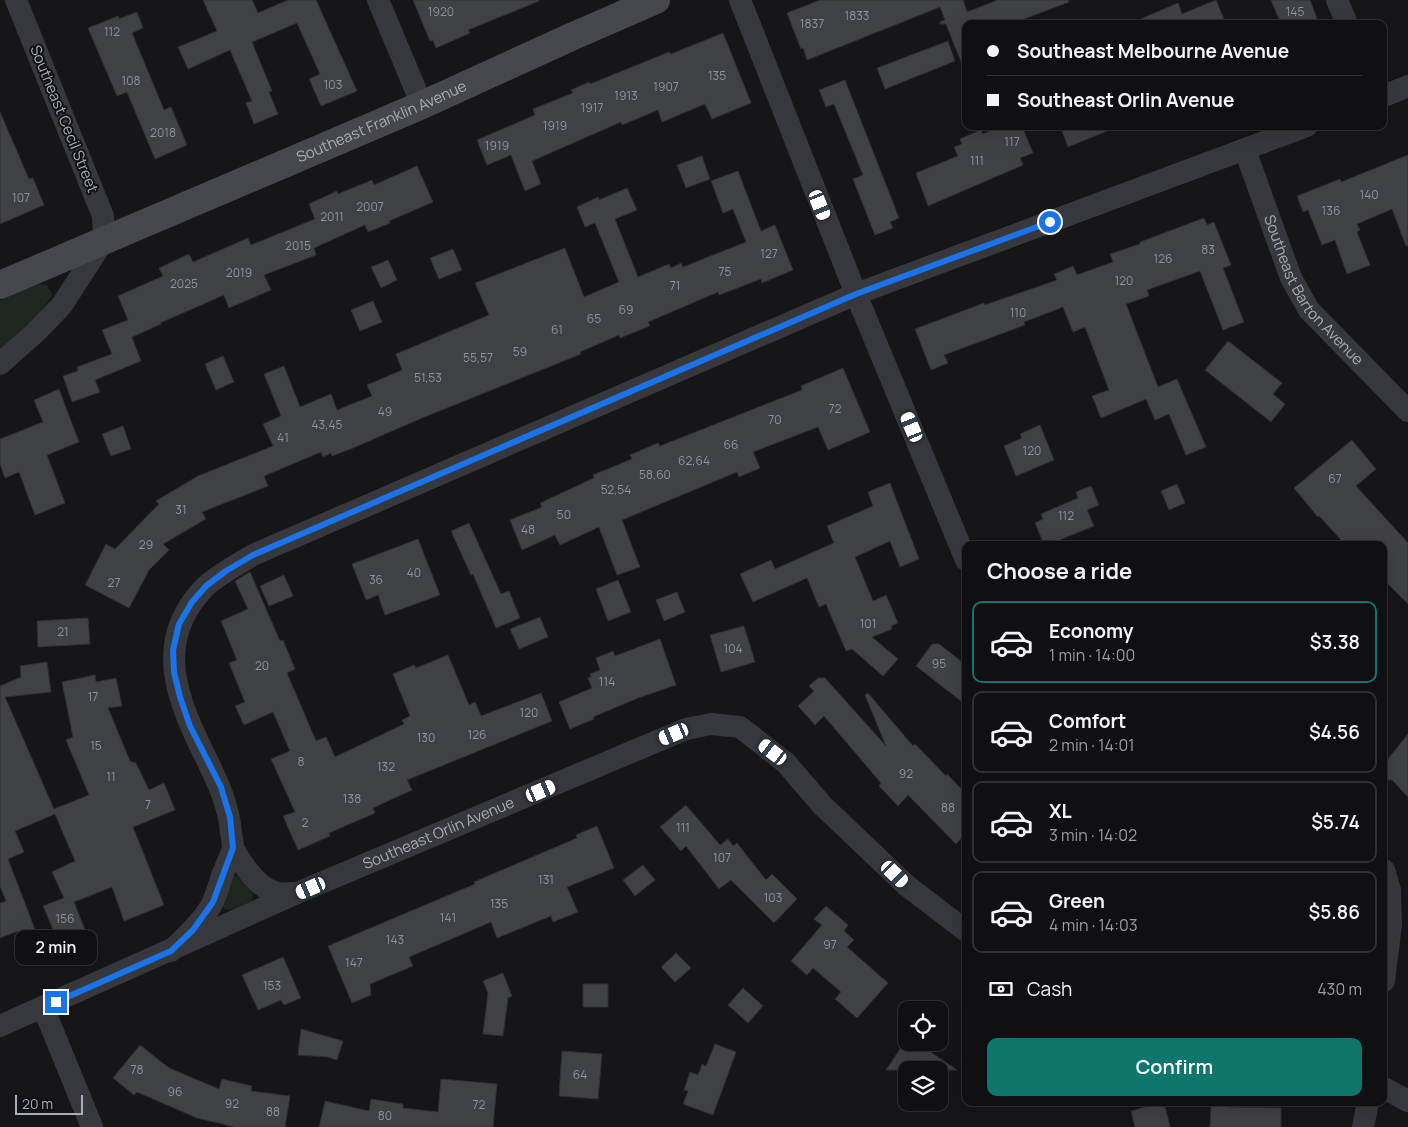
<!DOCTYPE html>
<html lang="en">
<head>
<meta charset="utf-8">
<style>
	body { margin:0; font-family:Manrope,sans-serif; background:#19191b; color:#f1f3f6; height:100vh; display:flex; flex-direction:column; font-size:19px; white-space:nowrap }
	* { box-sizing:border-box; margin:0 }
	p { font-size:16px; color:#9c9d9f }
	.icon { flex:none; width:28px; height:28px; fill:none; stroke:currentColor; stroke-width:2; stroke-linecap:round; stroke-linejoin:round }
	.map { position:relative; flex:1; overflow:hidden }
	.side { position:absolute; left:962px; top:541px; width:425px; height:565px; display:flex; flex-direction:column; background:#101012; border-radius:10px; box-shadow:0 5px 20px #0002,0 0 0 1px #303032 }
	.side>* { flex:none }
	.top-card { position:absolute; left:962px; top:20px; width:425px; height:110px; border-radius:10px; box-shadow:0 5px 20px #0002,0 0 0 1px #303032; display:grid; align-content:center; height:110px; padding:0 25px; background:#101012 }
	.tools { position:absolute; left:898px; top:1001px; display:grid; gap:10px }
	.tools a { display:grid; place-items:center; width:50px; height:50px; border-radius:10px; background:#101012; box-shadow:0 5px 20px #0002,0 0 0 1px #303032; font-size:25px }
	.scale { position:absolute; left:15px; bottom:12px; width:68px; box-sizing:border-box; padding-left:5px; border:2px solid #a8adb8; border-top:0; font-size:14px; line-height:18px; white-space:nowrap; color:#a8adb8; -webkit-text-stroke:4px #111113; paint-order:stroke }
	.end { position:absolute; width:22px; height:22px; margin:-11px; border:6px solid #1a73e8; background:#fff; box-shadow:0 0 0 2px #fff }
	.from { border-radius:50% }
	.bubble { position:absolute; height:35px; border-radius:10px; background:#101012; box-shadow:0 5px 20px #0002,0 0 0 1px #303032; font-size:16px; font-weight:600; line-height:35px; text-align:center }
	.car { position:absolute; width:15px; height:30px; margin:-15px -8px; border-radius:6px; box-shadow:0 0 4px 1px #0007; background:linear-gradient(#fff 24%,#345 0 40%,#fff 0 76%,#345 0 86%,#fff 0) }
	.top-card b { display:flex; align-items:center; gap:18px; height:48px; font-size:19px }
	.top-card b+b { border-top:1px solid #303032 }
	.top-card i { width:12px; height:12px; background:#f1f3f6 }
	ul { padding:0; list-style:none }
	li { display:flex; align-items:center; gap:15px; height:82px; margin:0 10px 8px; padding:0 15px; border:2px solid #303032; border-radius:10px }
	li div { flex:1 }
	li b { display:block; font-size:19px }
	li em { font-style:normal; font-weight:600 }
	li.active { border-color:#0f766e }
	li>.icon { width:45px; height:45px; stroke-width:1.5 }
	h2 { padding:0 25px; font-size:22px; line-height:60px }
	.pay { display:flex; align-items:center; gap:12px; height:55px; padding:0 25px; font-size:19px }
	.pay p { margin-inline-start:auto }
	.action { display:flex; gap:10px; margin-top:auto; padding:10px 25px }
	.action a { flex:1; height:58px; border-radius:10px; background:#0f766e; color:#fff; font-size:20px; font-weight:600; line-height:58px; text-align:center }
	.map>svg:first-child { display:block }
</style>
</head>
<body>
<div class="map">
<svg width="1408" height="1127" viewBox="0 0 1408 1127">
	<rect width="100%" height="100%" fill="#161618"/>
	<path fill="#1e261f" d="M37 284 47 285 53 295 33 321 0 350V301Z
		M236 875 253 893 252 901 233 909 226 910 221 905 233 876Z"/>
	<path fill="#404145" stroke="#303034" d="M203 0H252L258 13 288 0H316L357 91 321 106 309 79 320 74 297 23 252 42 272 91 269 92 278 114 254 124 246 103 252 101 230 50 188 69 178 47 217 31Z
		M413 0H539V1L468 30 470 33 436 48 433 40 430 41Z
		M820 0H963L967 12 998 0H1068L1069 2 1011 24H966L965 72 946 24H940V22L945 20 940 7 807 60 803 48 801 49 787 13Z
		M1216 0 1226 24H1129L1178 3 1182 14Z
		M1271 0H1310L1319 24H1281Z
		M137 12 143 28 132 33 164 110 171 107 187 145 155 159 127 92 117 96 88 28 118 16 119 19Z
		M723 33 751 103 712 119 705 104 662 122 658 110 622 125 621 122 532 161 541 184 525 191 511 155 487 165 477 140 535 115 533 109 573 93 571 90 589 82 590 84 669 52 671 54Z
		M948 41 955 61 885 89 877 68Z
		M845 80 899 218 890 222 893 228 875 235 853 179 863 175 834 104 826 107 819 90Z
		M0 112 29 179 33 178 44 205 0 224Z
		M1002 126H1022L1033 153 1020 158 1023 165 928 206 916 173 958 156 954 147 962 144 960 139 981 130 983 134Z
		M1060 126H1117V127L1068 147Z
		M1408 155V245L1406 246 1392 209 1357 224 1360 230 1357 232 1370 265 1347 274 1335 240 1322 245 1308 210 1303 212 1297 196 1340 179 1341 182Z
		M702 156 710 179 686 188 677 165Z
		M417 166 433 202 389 221 390 223 368 232 365 225 314 248 316 255 264 275 271 290 229 308 224 295 160 323 161 324 132 337 141 361 95 380 100 392 72 402 63 376 78 371 77 367 112 354 102 330 128 320 118 296 163 276 159 268 189 254 193 262 248 238 251 245 315 219 309 204 337 191 338 194 372 180 374 185Z
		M738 171 761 231 775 225 793 270 762 283 761 279 719 295 718 292 648 322 650 326 620 338 619 335 580 352 581 354 422 418 353 448 332 456 331 453 323 457 321 452 264 476 268 486 202 512 206 519 163 544 169 550 149 570 129 608 85 585 106 544 115 549 159 504 156 501 198 476 273 446 263 424 281 416 264 374 284 366 300 407 331 394 337 410 372 396 367 385 402 370 396 354 489 315 475 283 565 248 584 297 619 282 595 223 585 227 577 207 598 197 599 200 627 188 637 210 615 219 638 277 669 264 671 268 681 263 683 267 746 242 733 209 723 213 711 181Z
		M1204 218 1207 225 1214 222 1231 265 1223 268 1244 322 1223 330 1200 271 1147 290 1149 296 1126 304 1158 387 1177 379 1206 447 1186 455 1169 414 1155 420 1146 399 1101 418 1092 396 1109 390 1085 327 1073 332 1063 307 1024 322 1025 325 944 355 948 363 931 370 915 329 984 303 985 305 1057 280 1054 274 1073 266 1077 275 1113 262 1110 254 1140 244V242Z
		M453 249 462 270 439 279 430 258Z
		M388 260 397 280 381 288 371 267Z
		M373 301 382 322 360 331 351 310Z
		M1228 341 1282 383 1273 394 1285 404 1271 422 1205 370Z
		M223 356 234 382 216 390 205 364Z
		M843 368 870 432 828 450 818 427 753 452 760 468 739 477 737 472 622 520 640 567 617 575 599 527 560 545 555 535 522 550 510 520 542 507 540 503 594 478 593 475 632 459 630 455 658 443 660 446 802 390 801 386Z
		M59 389 79 442 47 455 65 503 35 515 19 472 5 478 0 464V439L43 422 34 400Z
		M1040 425 1054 460 1016 476 1004 446 1022 438 1020 434Z
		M123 426 131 449 111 456 102 434Z
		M1352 440 1376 469 1356 486 1408 543V604L1384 580V545H1346L1319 516 1318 517 1294 488Z
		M890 483 919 559 900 567 890 541 855 557 873 601 886 595 898 623 891 626 892 629 872 637 898 659 883 676 852 649 846 651 826 604 819 607 807 578 753 602 740 574 771 560 775 569 834 543 827 526 873 506 868 492Z
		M1177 484 1185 503 1169 510 1161 491Z
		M1091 486 1099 505 1087 510 1094 526 1052 543V541L1044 544 1035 523 1043 519 1041 514 1078 498 1076 492Z
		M469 523 501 594 509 591 520 618 496 628 473 574 471 575 451 531Z
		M418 539 440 595 385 615 378 595 366 600 352 564Z
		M250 572 280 641 283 640 295 669 287 673 316 741 326 737 335 757 404 724 402 720 410 716 393 674 414 665 416 668 448 655 469 705 475 702 481 716 541 693 552 721 407 780 412 790 373 808 375 813 329 833 330 836 298 850 283 816 295 812 271 759 290 751 273 712 244 725 235 706 245 702 229 663 237 660 221 621 248 609 235 581Z
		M284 575 293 596 269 606 260 586Z
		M618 580 631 612 608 621 596 589Z
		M677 592 685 612 664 621 656 600Z
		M540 617 548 637 519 649 510 629Z
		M88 618 90 644 38 647 37 621Z
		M744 626 755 662 721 672 710 635Z
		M660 639 676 685 638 698 593 717 594 719 570 729 559 702 592 688 588 678 591 677 590 674 600 670 596 658 613 651 615 656Z
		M932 644H939L966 665V705L916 666Z
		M47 662 51 692 5 697 54 809 89 795 66 740 73 737 62 682 95 675 96 682 116 678 122 706 108 708 130 761 136 763 149 790 164 783 175 810 133 827 164 905 124 921 112 887 74 902 87 935 63 945 58 933 55 934 43 906 64 898 52 872 75 861 55 814 15 831 24 852 8 859 39 940 24 946 18 931 0 938V903L6 901 0 886V686L21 677 20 666Z
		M818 678H825L886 746 865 695 868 693 913 746 915 744 946 776 947 774 966 794V833L956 844 908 795 898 806 879 786 881 783 824 716 815 725 798 706 814 691 809 686Z
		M1408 734V797L1392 780H1384V764Z
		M686 805 720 845 728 839 733 846 737 843 766 880 772 874 797 899 774 923 731 880 719 889 686 846 681 851 660 827Z
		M597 826 614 868 567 887 578 912 553 922 551 916 497 938 491 922 409 957 413 966 370 984 371 995 352 1003 328 946 475 884 474 882 577 838 576 835Z
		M643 865 655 880 635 896 623 880Z
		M826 906 848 925 844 931 854 940 847 947 888 983 857 1018 835 999 841 992 813 968 807 975 791 961 822 925 814 919Z
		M676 953 691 968 675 982 661 967Z
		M283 957 301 998 284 1005 281 1000 258 1010 242 975Z
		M503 973 512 996 508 998 503 1036 483 1034 488 993 483 981Z
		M583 984H608V1007H583Z
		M743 988 763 1006 748 1023 728 1005Z
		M301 1029 343 1041 337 1060 327 1057 298 1055Z
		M906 1040V1042H916L957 1070H886Z
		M715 1044 736 1052 713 1115 683 1104 688 1091 684 1090 690 1072 698 1075 702 1064 706 1066Z
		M140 1045 169 1068 219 1089 222 1079 252 1086 251 1091 290 1096 285 1127H235L197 1118 137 1092 134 1095 113 1078Z
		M562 1051 602 1054 598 1099 559 1096Z
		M441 1079 497 1084 493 1127H319L325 1101 369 1111 371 1099 403 1104V1108L438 1112Z
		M1164 1102 1170 1127H1135L1131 1111Z
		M1211 1102H1227V1107L1281 1108V1127H1210Z"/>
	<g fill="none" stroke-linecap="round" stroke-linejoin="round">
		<g stroke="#37383d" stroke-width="22">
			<path d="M378 0 422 105"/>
			<path d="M740 0 856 294 966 560"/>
			<path d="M1337 0 1347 24"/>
			<path d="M1384 96 1408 86"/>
			<path id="s1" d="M1245 150 1291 278 1309 310 1408 411"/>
			<path d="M0 364 36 332 62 305 104 240 103 216 16 0"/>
			<path d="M233 848C243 865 257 888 277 893 283 894 291 893 297 893"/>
			<path d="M1384 870 1390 890 1391 924 1384 981"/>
			<path d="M171 951C186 936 203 921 213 902 217 893 220 882 223 873 226 866 231 856 233 848 233 844 232 838 231 833 229 807 219 785 208 762 178 702 151 642 205 587 219 574 237 565 253 555L856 294 1307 126"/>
			<path d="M43 1007 92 1127"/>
			<path id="s2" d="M0 1026 297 893 686 729 711 724 740 727 786 763 822 805 906 885 966 931"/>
			<path d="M1384 1088 1408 1101"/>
			<path d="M1363 1127 1368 1102"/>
		</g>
		<path stroke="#45474d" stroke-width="28" id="s3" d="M0 285 422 105 571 37 656 0"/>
	</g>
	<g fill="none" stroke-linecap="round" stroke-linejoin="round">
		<path stroke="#1a73e8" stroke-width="6" d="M56 1002 171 951 193 930 213 902 233 848 230 817 221 787 190 726 180 697 174 672 173 650 179 624 192 602 206 586 226 571 253 555 856 294 1050 222"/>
	</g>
	<g text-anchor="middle" stroke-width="4" stroke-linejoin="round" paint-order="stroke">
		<g font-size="12" fill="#8e929b">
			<text x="441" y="16">1920</text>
			<text x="1295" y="16">145</text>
			<text x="857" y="20">1833</text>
			<text x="812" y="28">1837</text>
			<text x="112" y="36">112</text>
			<text x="717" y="80">135</text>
			<text x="131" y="85">108</text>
			<text x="333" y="89">103</text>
			<text x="666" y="91">1907</text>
			<text x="626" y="100">1913</text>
			<text x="592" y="112">1917</text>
			<text x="555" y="130">1919</text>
			<text x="163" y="137">2018</text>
			<text x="1012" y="146">117</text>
			<text x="497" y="150">1919</text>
			<text x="977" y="165">111</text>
			<text x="1369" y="199">140</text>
			<text x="21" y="202">107</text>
			<text x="370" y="211">2007</text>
			<text x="1331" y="215">136</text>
			<text x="332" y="221">2011</text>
			<text x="298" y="250">2015</text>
			<text x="1208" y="254">83</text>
			<text x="769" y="258">127</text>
			<text x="1163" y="263">126</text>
			<text x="725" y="276">75</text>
			<text x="239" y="277">2019</text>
			<text x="1124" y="285">120</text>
			<text x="184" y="288">2025</text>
			<text x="675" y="290">71</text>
			<text x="626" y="314">69</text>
			<text x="1018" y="317">110</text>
			<text x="594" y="323">65</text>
			<text x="557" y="334">61</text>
			<text x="520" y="356">59</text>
			<text x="478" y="362">55,57</text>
			<text x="428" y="382">51,53</text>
			<text x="835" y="413">72</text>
			<text x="385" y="416">49</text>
			<text x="775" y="424">70</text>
			<text x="327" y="429">43,45</text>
			<text x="283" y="442">41</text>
			<text x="731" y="449">66</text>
			<text x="1032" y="455">120</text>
			<text x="694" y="465">62,64</text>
			<text x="655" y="479">58,60</text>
			<text x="1335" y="483">67</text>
			<text x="616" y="494">52,54</text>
			<text x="181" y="514">31</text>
			<text x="564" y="519">50</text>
			<text x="1066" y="520">112</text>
			<text x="528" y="534">48</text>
			<text x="146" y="549">29</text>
			<text x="414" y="577">40</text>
			<text x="376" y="584">36</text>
			<text x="114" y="587">27</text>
			<text x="868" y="628">101</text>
			<text x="63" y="636">21</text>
			<text x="733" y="653">104</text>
			<text x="939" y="668">95</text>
			<text x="262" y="670">20</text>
			<text x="607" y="686">114</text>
			<text x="93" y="701">17</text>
			<text x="529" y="717">120</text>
			<text x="477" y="739">126</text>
			<text x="426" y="742">130</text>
			<text x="96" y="750">15</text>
			<text x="301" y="766">8</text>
			<text x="386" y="771">132</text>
			<text x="906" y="778">92</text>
			<text x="111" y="781">11</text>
			<text x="352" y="803">138</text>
			<text x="148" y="809">7</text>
			<text x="948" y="812">88</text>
			<text x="305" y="827">2</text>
			<text x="683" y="832">111</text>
			<text x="722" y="862">107</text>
			<text x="546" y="884">131</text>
			<text x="773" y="902">103</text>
			<text x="499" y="908">135</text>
			<text x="448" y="922">141</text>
			<text x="65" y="923">156</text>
			<text x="395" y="944">143</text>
			<text x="830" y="949">97</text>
			<text x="354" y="967">147</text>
			<text x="272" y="990">153</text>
			<text x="137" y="1074">78</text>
			<text x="580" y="1079">64</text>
			<text x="175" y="1096">96</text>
			<text x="232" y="1108">92</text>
			<text x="479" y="1109">72</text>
			<text x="273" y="1116">88</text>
			<text x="385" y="1120">80</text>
		</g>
		<g font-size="15" fill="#a8adb8" stroke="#111113">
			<text transform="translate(64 119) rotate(68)" y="5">Southeast Cecil Street</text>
			<text dy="5" stroke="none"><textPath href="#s3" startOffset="415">Southeast Franklin Avenue</textPath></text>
			<text dy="5" stroke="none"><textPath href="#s1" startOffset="158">Southeast Barton Avenue</textPath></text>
			<text dy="5" stroke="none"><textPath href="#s2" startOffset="479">Southeast Orlin Avenue</textPath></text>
		</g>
	</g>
</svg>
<div class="tools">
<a><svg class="icon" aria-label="locate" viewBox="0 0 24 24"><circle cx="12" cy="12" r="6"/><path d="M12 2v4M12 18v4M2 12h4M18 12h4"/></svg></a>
<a><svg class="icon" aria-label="layers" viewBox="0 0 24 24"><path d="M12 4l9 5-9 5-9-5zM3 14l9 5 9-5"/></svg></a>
</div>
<div class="scale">20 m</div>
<i class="end from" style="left:1050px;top:222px"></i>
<i class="end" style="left:56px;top:1002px"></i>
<div class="bubble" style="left:15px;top:930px;width:82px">2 min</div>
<i class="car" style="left:820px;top:205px;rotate:158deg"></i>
<i class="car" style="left:912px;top:427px;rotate:337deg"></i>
<i class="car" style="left:674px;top:734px;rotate:247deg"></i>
<i class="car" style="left:773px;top:752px;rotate:308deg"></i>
<i class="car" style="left:541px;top:791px;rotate:67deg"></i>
<i class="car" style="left:895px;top:874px;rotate:134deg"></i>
<i class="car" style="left:311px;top:888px;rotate:247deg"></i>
<div class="top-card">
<b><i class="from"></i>Southeast Melbourne Avenue</b>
<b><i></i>Southeast Orlin Avenue</b>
</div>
<section class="side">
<h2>Choose a ride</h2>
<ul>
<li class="active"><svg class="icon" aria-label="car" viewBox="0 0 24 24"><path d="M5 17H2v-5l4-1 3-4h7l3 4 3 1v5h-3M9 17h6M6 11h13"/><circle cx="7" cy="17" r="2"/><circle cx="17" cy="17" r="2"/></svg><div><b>Economy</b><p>1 min · 14:00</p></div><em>$3.38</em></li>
<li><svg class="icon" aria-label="car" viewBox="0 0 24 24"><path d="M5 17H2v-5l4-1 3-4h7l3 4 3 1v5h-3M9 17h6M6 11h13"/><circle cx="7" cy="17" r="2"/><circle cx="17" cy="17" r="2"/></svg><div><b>Comfort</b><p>2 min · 14:01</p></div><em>$4.56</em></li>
<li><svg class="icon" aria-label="car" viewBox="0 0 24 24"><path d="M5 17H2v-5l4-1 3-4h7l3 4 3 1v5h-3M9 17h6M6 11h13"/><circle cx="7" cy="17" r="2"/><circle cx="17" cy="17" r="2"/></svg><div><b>XL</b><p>3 min · 14:02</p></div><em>$5.74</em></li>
<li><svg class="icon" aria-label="car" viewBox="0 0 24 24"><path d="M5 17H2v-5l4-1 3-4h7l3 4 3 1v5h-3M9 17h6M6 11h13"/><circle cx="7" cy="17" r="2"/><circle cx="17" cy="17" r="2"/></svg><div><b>Green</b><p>4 min · 14:03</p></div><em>$5.86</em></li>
</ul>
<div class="pay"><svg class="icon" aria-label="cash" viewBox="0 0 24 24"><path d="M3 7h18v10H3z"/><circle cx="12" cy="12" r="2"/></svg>Cash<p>430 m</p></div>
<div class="action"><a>Confirm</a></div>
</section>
</div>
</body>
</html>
